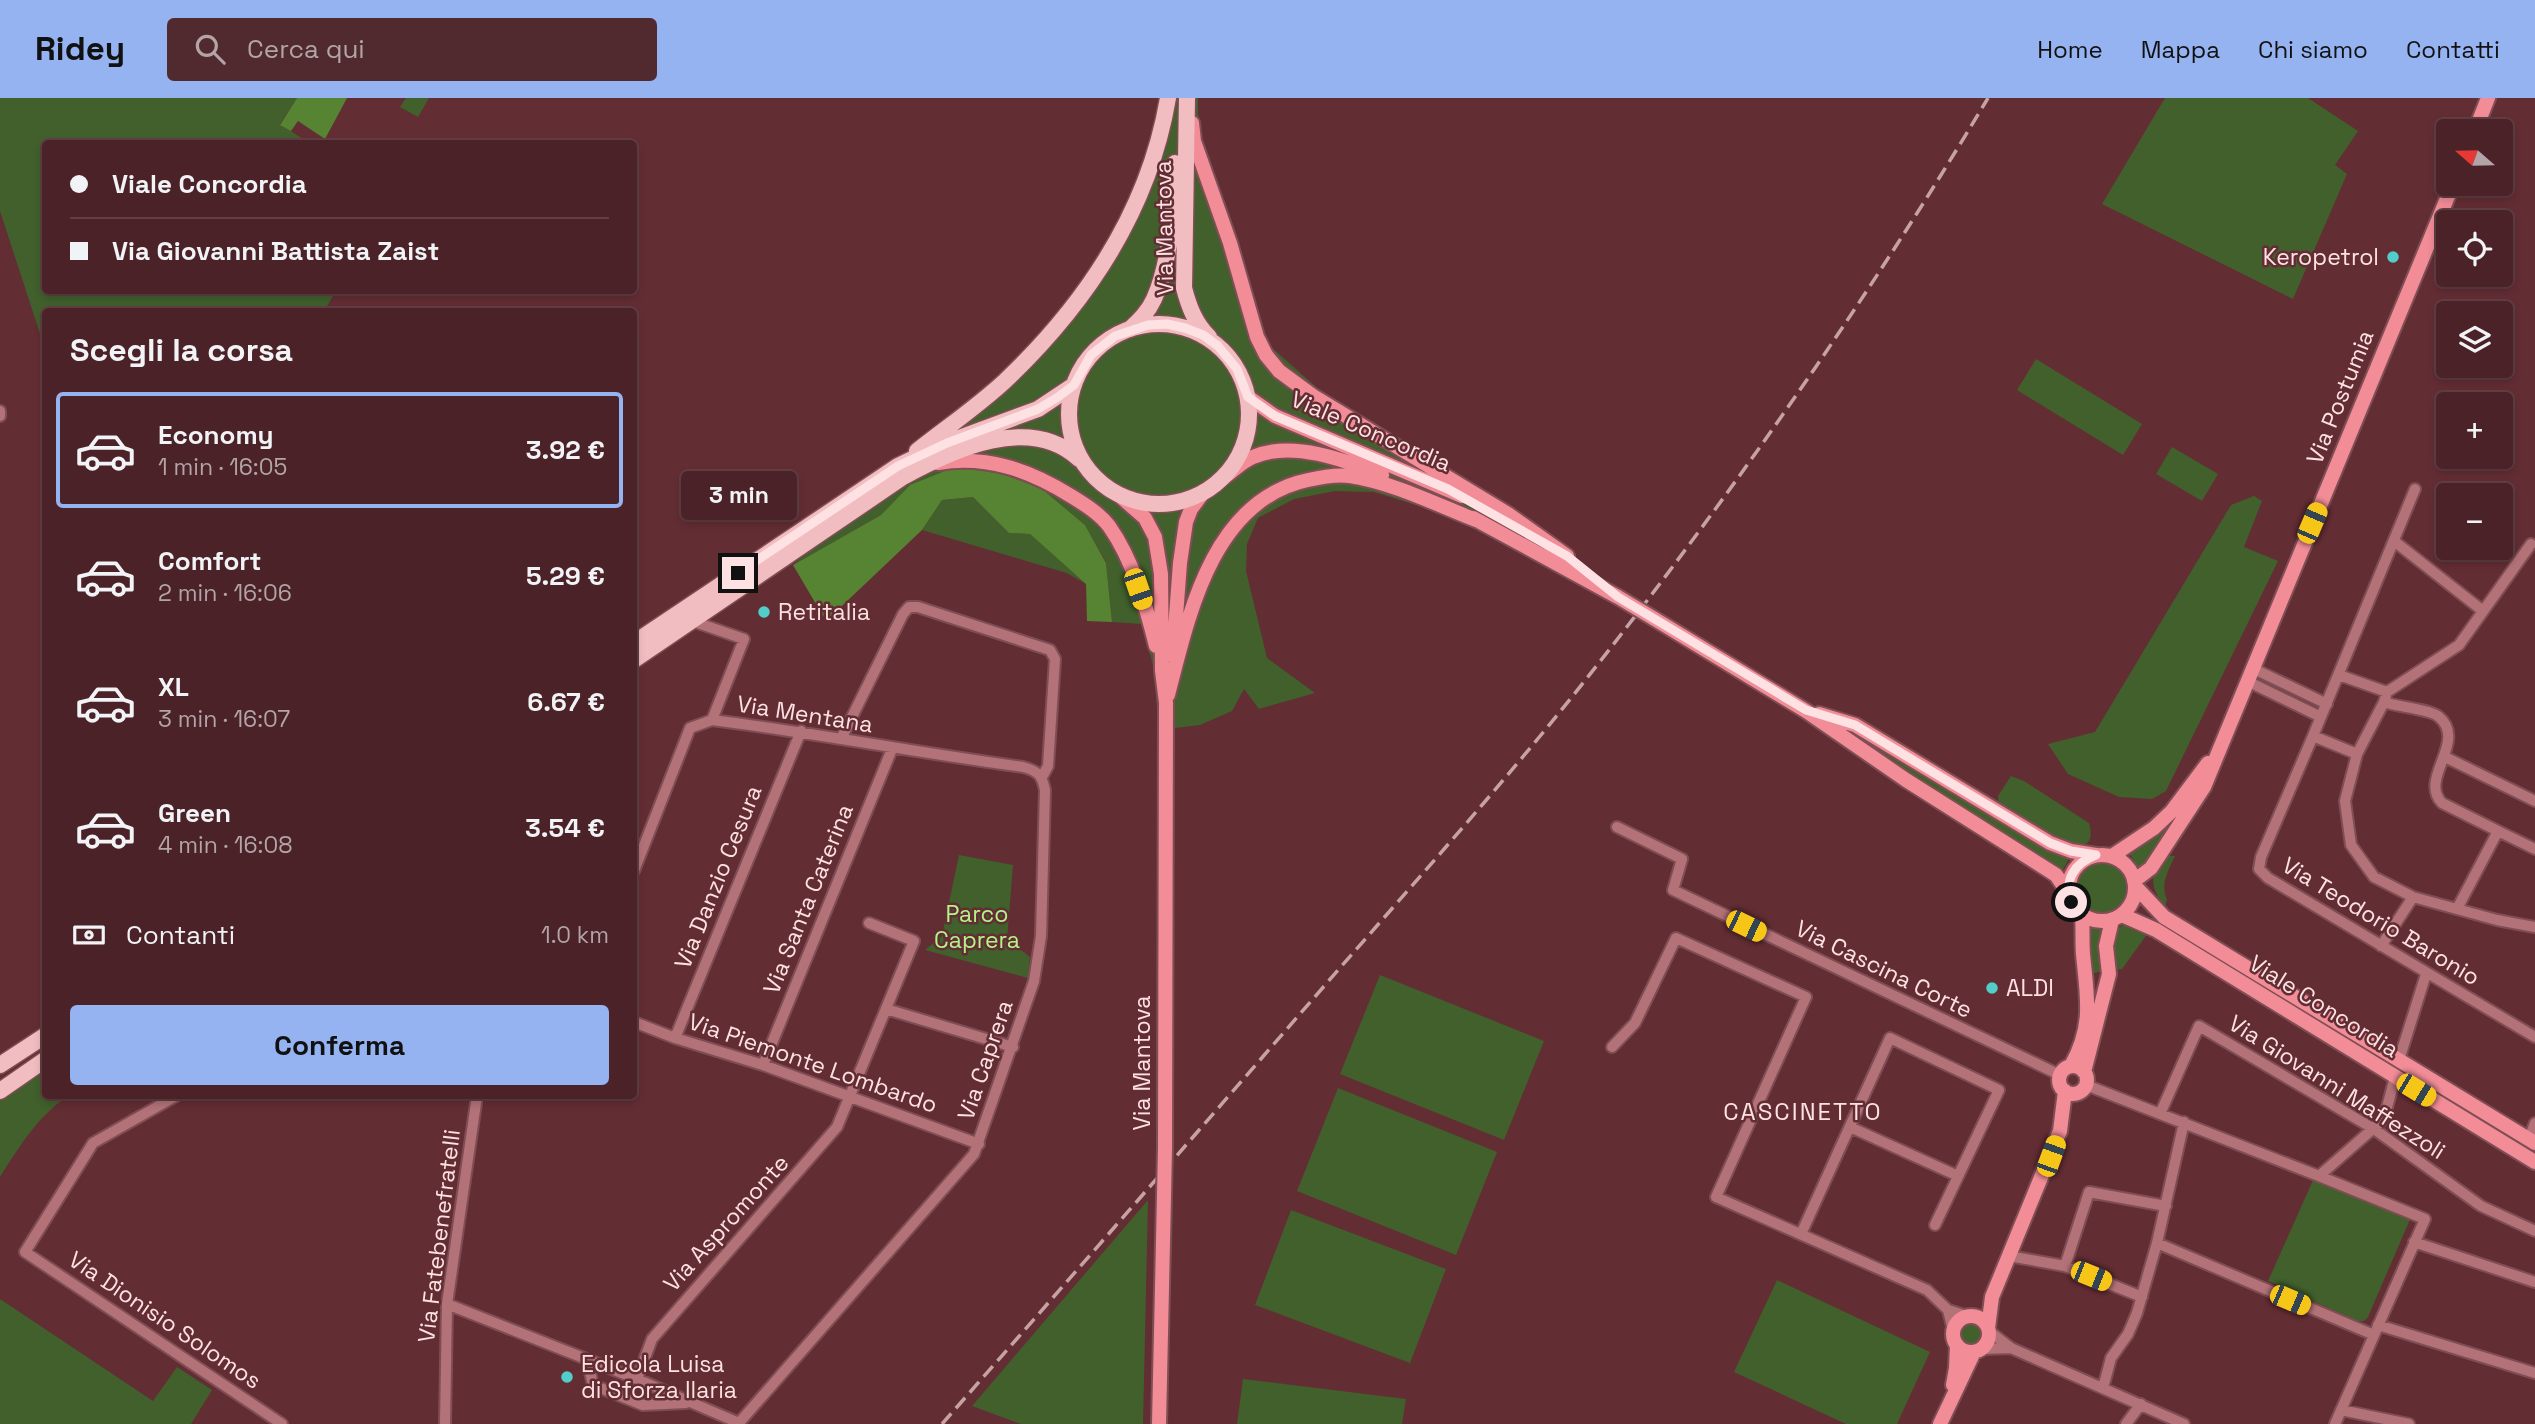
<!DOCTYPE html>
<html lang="it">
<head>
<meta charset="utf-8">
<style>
	body { margin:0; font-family:"Space Grotesk",sans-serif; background:#512a2f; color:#f1f3f6; height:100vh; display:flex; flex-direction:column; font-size:26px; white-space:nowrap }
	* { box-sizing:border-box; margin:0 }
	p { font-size:23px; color:#b2a4a7 }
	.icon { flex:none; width:38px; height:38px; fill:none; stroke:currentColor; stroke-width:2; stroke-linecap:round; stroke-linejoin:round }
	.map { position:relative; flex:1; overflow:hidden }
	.drawer { position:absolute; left:42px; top:210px; width:595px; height:791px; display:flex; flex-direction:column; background:#4a2227; border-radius:7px; box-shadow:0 4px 10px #0003,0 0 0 2px #613f44 }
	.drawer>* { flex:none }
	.banner { position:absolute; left:42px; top:42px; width:595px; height:154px; border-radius:7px; box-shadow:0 4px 10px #0003,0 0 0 2px #613f44; display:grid; align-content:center; height:154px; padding:0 28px; background:#4a2227 }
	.needle { width:46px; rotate:290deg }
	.buttons { position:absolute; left:2436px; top:21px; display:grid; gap:14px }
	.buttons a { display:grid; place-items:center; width:77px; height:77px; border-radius:7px; background:#4a2227; box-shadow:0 4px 10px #0003,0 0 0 2px #613f44; font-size:35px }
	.end { position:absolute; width:32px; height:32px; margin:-16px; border:9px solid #fee2e3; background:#111; box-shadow:0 0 0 4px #111 }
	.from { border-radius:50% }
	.bubble { position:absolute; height:49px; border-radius:7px; background:#4a2227; box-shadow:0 4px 10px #0003,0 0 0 2px #613f44; font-size:23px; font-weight:600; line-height:49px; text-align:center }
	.car { position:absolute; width:21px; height:42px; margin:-21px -10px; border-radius:9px; box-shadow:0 0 5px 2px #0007; background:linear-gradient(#f5c518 24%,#345 0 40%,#f5c518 0 76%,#345 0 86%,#f5c518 0) }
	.banner b { display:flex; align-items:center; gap:24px; height:66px; font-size:26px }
	.banner b+b { border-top:2px solid #613f44 }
	.banner i { width:18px; height:18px; background:#f1f3f6 }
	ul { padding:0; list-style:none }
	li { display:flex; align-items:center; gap:21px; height:116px; margin:0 14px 10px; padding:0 14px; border:4px solid transparent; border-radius:7px }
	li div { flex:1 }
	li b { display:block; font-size:26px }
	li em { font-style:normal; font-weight:600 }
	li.current { border-color:#95b2f1 }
	li>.icon { width:63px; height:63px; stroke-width:1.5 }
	h2 { padding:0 28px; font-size:32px; line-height:84px }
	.pay { display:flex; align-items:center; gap:18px; height:77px; padding:0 28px; font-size:26px }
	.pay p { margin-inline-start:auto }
	.action { display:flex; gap:14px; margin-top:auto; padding:14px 28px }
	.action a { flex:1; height:80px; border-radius:7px; background:#95b2f1; color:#111; font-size:28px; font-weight:600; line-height:80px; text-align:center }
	header { display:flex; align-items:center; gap:42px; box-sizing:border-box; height:98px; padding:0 35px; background:#95b2f1; color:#111 }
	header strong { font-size:33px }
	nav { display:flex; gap:38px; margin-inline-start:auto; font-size:24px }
	.search { width:490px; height:63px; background:#512a2f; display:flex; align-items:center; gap:18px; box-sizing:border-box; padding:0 24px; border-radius:7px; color:#b2a4a7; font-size:26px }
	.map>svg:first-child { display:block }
</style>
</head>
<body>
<header>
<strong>Ridey</strong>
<div class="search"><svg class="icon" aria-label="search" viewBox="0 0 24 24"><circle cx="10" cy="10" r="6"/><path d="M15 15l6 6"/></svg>Cerca qui</div>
<nav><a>Home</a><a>Mappa</a><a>Chi siamo</a><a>Contatti</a></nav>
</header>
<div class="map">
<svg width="2535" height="1326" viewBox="0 0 2535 1326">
	<rect width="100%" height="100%" fill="#632d34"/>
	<path fill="#41602c" d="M0 0H297L280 26 309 45 46 46V192L336 193 324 213 46 214 45 251 0 113Z
		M406 0H429L418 19 400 9Z
		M1160 0H1198V15L1203 46 1269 247 1324 296 1494 412 1488 421 1416 407 1374 394 1335 393 1294 401 1258 420 1247 446 1246 473 1267 560 1315 595 1259 611 1244 591 1232 613 1200 627 1158 632 1155 575 1142 526 1112 524 1106 464 1085 427 1042 391 1003 376 910 387 881 417 793 467 1031 265 1140 109Z
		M2165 0H2308L2358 33 2335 67 2347 76 2293 201 2102 106Z
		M2036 261 2142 326 2123 357 2017 292Z
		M2172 349 2218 376 2202 403 2156 376Z
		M2254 398 2262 403 2244 449 2278 463 2166 693 2152 701 2119 699 2068 676 2048 646 2095 634 2231 407Z
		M973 399 1009 435 1030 436 1086 486 1067 475 922 432 942 402Z
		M1856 637 2052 752 2070 759 2062 773 1909 677Z
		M2011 678 2024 683 2089 725C2104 780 2015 717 1999 708L1998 698Z
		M2173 720 2176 723 2147 767 2140 773 2128 753Z
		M959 757 1013 767 1007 841 1030 859 1028 880 925 852 942 838Z
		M2169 758H2175C2168 773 2160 786 2167 802L2165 809C2151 790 2146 775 2169 758Z
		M2077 790a26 26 0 1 1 52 0a26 26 0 1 1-52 0Z
		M2127 824 2148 835 2122 871 2114 872 2112 848 2116 832Z
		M2087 827 2105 831 2103 873 2090 876Z
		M1380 877 1544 943 1504 1042 1340 976Z
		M45 971 46 998H68C38 1018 19 1049 0 1079V1002Z
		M1338 990 1497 1054 1456 1157 1297 1093Z
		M2314 1080 2411 1119 2368 1219 2364 1223H2358L2268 1183Z
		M1148 1102 1143 1326H1021L972 1308Z
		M1291 1112 1446 1171 1410 1265 1255 1207Z
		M1777 1182 1930 1254 1897 1326H1846L1734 1274Z
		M0 1201 153 1303 177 1269 212 1292 191 1326H0Z
		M1958 1236a13 13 0 1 1 26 0a13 13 0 1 1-26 0Z
		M1243 1281 1406 1301 1402 1326H1237Z"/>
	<path fill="#568433" d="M297 0H347L325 41 298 23 291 33 280 27Z
		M955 369 1003 376 1042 391 1085 427 1106 465 1112 524 1087 523 1086 486 1030 436 1009 435 973 399 942 402 922 432 826 523 793 467 881 417 910 387Z"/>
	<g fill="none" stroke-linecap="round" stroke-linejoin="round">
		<defs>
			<path id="street" d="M0 313V318
				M2394 443 2483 513
				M2252 570 2327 606
				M2339 577 2387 594 2384 604 2357 656 2313 638 2415 391
				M2247 583 2321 619
				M2387 594 2459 547 2531 446
				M2384 604C2398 609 2428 611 2438 618 2469 643 2418 680 2442 705L2498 733
				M712 622C816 635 919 655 1023 669 1038 673 1042 677 1045 692L1041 838 1034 883 974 1056 738 1326
				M2313 638 2261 759 2259 771 2268 780 2535 939
				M841 641 903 516 909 509H918L1050 552 1055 561 1048 668 1042 679
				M2357 656 2345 703 2351 747 2374 779 2413 799 2497 822 2535 829
				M2445 659 2535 703
				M1617 729 1682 761 1673 792 2060 977
				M634 773 690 630 712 622 744 541 692 523
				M2458 809 2498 733 2535 751
				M2381 848 2413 799
				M886 911 1013 949
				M634 924 675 940 763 967 979 1046
				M675 940 801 633
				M1612 949 1635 925 1676 840 1806 899 1716 1099 1927 1192 1948 1212 1967 1218
				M2399 962 2426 876
				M763 967 892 651
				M2086 987 2319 1078 2384 1021 2395 979
				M176 998 93 1045 25 1154 282 1326
				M2160 1016 2199 928 2374 1031 2481 1108 2535 1133
				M1850 1029 1958 1078
				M2529 1041 2535 1025
				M2319 1078 2425 1121 2335 1326
				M1801 1136 1890 940 1999 992 1935 1127
				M2414 1144 2535 1184
				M2157 1145 2374 1237
				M2009 1158 2065 1168 2142 1199
				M2065 1168 2089 1094 2166 1108
				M447 1206 637 1281 739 1325
				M1948 1212 1953 1232
				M2378 1227 2535 1275
				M1989 1233 2011 1250 2184 1326
				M1982 1251 2011 1250
				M587 1261 593 1287 643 1307 686 1305
				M637 1281 652 1241 837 1029 914 843 869 825
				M2103 1290 2111 1260 2128 1236 2137 1215 2157 1145 2184 1024
				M2341 1312 2409 1326
				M445 1326 447 1206 477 998
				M2126 1326 2141 1306"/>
			<path id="secondary" d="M1192 25 1194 43 1230 145 1257 239 1266 257 1279 273 1313 298 1508 416 1567 458
				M2475 33 2488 0
				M1248 299 1275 318 1462 398
				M938 365C987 357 1029 372 1071 398 1084 406 1099 415 1109 428 1133 462 1146 508 1156 548
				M1226 378C1234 372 1243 363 1253 359 1292 342 1345 362 1382 377
				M1121 399 1145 420 1155 439 1161 476 1162 573 1166 605 1165 1050
				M1473 420 1618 499
				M1653 520 1806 613 1906 682 2056 777 2069 796
				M1173 558 1180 465 1186 424 1191 411 1203 395
				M1168 597C1189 515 1213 402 1308 382 1321 379 1337 376 1350 378 1395 385 1439 408 1481 424
				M1819 616 1855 627 2050 745 2071 753 2096 757
				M2069 790a33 33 0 1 1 66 0a33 33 0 1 1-66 0Z
				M2112 758 2154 730 2172 713 2208 665
				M2134 783 2151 770 2204 689 2453 86
				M2135 788 2164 819 2535 1045
				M2122 817 2156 832 2535 1064
				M2059 982a14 14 0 1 1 28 0a14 14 0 1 1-28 0Z
				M2071 968C2094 927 2087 899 2083 856 2082 843 2083 830 2082 817
				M2084 974 2109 876 2106 848 2112 822
				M1953 1236a18 18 0 1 1 36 0a18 18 0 1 1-36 0Z
				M1988 1230 1992 1199 2060 1033 2065 993
				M1953 1287 1956 1270 1957 1247
				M1159 1326 1164 1098
				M1940 1326 1974 1254"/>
			<path id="primary" d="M1187 0 1184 190C1189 209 1195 225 1209 239
				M1069 316a90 90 0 1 1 180 0a90 90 0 1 1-180 0Z
				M1130 231C1140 222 1148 214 1154 201 1171 163 1174 107 1175 65
				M951 343 1038 311 1074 287
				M917 353C946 330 978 308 1005 283 1086 206 1149 112 1168 0
				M634 545 898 368 931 352
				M634 562 903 379C952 352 1030 315 1079 361
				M0 967 46 937
				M0 993 46 961"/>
		</defs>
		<use href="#street" stroke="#7f4e54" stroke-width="14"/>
		<use href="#secondary" stroke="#7f4e54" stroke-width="18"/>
		<use href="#primary" stroke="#7f4e54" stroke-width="19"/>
		<use href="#street" stroke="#b37278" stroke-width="10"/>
		<use href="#secondary" stroke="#f28c97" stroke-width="14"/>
		<use href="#primary" stroke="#f2bdc0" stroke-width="16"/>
		<path stroke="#c7a2a5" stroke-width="3.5" stroke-dasharray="14 7" stroke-linecap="butt" d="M942 1326C1075 1175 1207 1023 1339 871 1423 775 1508 680 1587 580 1733 395 1867 202 1988 0"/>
		<defs>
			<path id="secondary-bridge" d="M1618 499 1653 520
				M1164 1098 1165 1050"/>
		</defs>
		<use href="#secondary-bridge" stroke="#7f4e54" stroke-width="18" stroke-linecap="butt"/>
		<use href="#secondary-bridge" stroke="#f28c97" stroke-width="14"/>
	</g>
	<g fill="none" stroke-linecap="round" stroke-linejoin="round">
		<path stroke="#fee2e3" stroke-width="9" d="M738 475 898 368 947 345 1038 311 1058 299 1074 287 1091 257 1115 238 1148 227 1167 226 1185 230 1203 237 1218 248 1237 271 1248 299 1275 318 1448 391 1567 458 1618 499 1806 612 1855 627 2050 745 2071 753 2096 757C2074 765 2064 782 2071 804"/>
	</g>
	<g fill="#53cdcb" stroke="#632d34" stroke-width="2.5">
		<circle cx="2393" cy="159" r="7"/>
		<circle cx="764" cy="514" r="7"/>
		<circle cx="1992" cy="890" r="7"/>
		<circle cx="567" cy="1279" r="7"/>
	</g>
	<g text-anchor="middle" stroke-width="5" stroke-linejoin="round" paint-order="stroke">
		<g font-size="23" fill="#fee2e3" stroke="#632d34">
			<text transform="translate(1164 130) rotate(-91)" y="8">Via Mantova</text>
			<text transform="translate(2340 299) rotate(-68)" y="8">Via Postumia</text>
			<text transform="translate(1371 333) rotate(23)" y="8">Viale Concordia</text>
			<text transform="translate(805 616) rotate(9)" y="8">Via Mentana</text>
			<text transform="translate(718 779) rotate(-68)" y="8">Via Danzio Cesura</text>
			<text transform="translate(808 801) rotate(-68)" y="8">Via Santa Caterina</text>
			<text transform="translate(2381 823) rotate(31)" y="8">Via Teodorio Baronio</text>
			<text transform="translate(1884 871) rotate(26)" y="8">Via Cascina Corte</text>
			<text transform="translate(2324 908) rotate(32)" y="8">Viale Concordia</text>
			<text transform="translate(985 962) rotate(-71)" y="8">Via Caprera</text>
			<text transform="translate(813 965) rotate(19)" y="8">Via Piemonte Lombardo</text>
			<text transform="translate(1142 965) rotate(-90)" y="8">Via Mantova</text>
			<text transform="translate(2337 989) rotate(32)" y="8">Via Giovanni Maffezzoli</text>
			<text transform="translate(726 1125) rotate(-48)" y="8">Via Aspromonte</text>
			<text transform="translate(439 1138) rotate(-83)" y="8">Via Fatebenefratelli</text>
			<text transform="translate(165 1222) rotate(34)" y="8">Via Dionisio Solomos</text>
		</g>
		<g font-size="23" fill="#fee2e3" stroke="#632d34" text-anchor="start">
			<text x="2379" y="167" text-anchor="end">Keropetrol</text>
			<text x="778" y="522">Retitalia</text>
			<text x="2006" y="898">ALDI</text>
			<text x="581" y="1274">Edicola Luisa<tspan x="581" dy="26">di Sforza Ilaria</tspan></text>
		</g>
		<g font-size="23" fill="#b3f488" stroke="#632d34">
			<text x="977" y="824">Parco<tspan x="977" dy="26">Caprera</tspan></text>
		</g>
		<g font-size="24" letter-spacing="2" fill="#fee2e3" stroke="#632d34">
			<text x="1803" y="1022">CASCINETTO</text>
		</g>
	</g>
</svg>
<div class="buttons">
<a><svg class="needle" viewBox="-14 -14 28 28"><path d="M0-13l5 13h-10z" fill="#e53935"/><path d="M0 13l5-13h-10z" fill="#b2a4a7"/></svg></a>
<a><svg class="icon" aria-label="locate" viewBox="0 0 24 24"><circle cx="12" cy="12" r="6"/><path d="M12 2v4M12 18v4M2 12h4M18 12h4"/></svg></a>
<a><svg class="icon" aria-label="layers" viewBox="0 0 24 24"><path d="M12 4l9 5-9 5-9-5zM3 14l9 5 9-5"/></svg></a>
<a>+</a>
<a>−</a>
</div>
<i class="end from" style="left:2071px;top:804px"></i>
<i class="end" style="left:738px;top:475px"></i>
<div class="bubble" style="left:681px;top:373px;width:116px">3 min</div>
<i class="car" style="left:2312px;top:425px;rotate:23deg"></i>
<i class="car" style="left:1138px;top:491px;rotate:161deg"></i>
<i class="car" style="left:1746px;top:828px;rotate:116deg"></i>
<i class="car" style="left:2416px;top:992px;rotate:121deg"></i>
<i class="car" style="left:2051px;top:1058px;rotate:20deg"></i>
<i class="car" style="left:2091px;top:1178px;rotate:112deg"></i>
<i class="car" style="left:2290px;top:1202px;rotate:113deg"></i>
<div class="banner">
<b><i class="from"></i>Viale Concordia</b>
<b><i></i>Via Giovanni Battista Zaist</b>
</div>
<section class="drawer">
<h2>Scegli la corsa</h2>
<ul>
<li class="current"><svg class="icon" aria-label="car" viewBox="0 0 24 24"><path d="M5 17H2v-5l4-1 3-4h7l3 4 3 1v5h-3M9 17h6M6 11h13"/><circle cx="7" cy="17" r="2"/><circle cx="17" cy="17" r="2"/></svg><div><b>Economy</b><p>1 min · 16:05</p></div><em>3.92 €</em></li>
<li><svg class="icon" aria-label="car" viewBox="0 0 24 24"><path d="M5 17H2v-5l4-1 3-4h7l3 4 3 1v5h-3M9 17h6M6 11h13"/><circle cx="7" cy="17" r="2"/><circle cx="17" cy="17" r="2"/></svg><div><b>Comfort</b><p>2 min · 16:06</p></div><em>5.29 €</em></li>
<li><svg class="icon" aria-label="car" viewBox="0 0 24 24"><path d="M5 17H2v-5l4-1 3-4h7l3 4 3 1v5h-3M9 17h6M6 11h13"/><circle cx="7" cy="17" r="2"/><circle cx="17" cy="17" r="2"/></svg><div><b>XL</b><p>3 min · 16:07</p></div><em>6.67 €</em></li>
<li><svg class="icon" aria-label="car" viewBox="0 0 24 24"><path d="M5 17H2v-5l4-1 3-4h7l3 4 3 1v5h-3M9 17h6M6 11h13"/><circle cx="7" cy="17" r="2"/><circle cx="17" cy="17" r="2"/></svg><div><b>Green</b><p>4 min · 16:08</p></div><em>3.54 €</em></li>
</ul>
<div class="pay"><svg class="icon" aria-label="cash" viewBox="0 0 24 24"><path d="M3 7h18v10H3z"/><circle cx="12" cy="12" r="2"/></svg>Contanti<p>1.0 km</p></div>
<div class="action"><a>Conferma</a></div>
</section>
</div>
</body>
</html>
